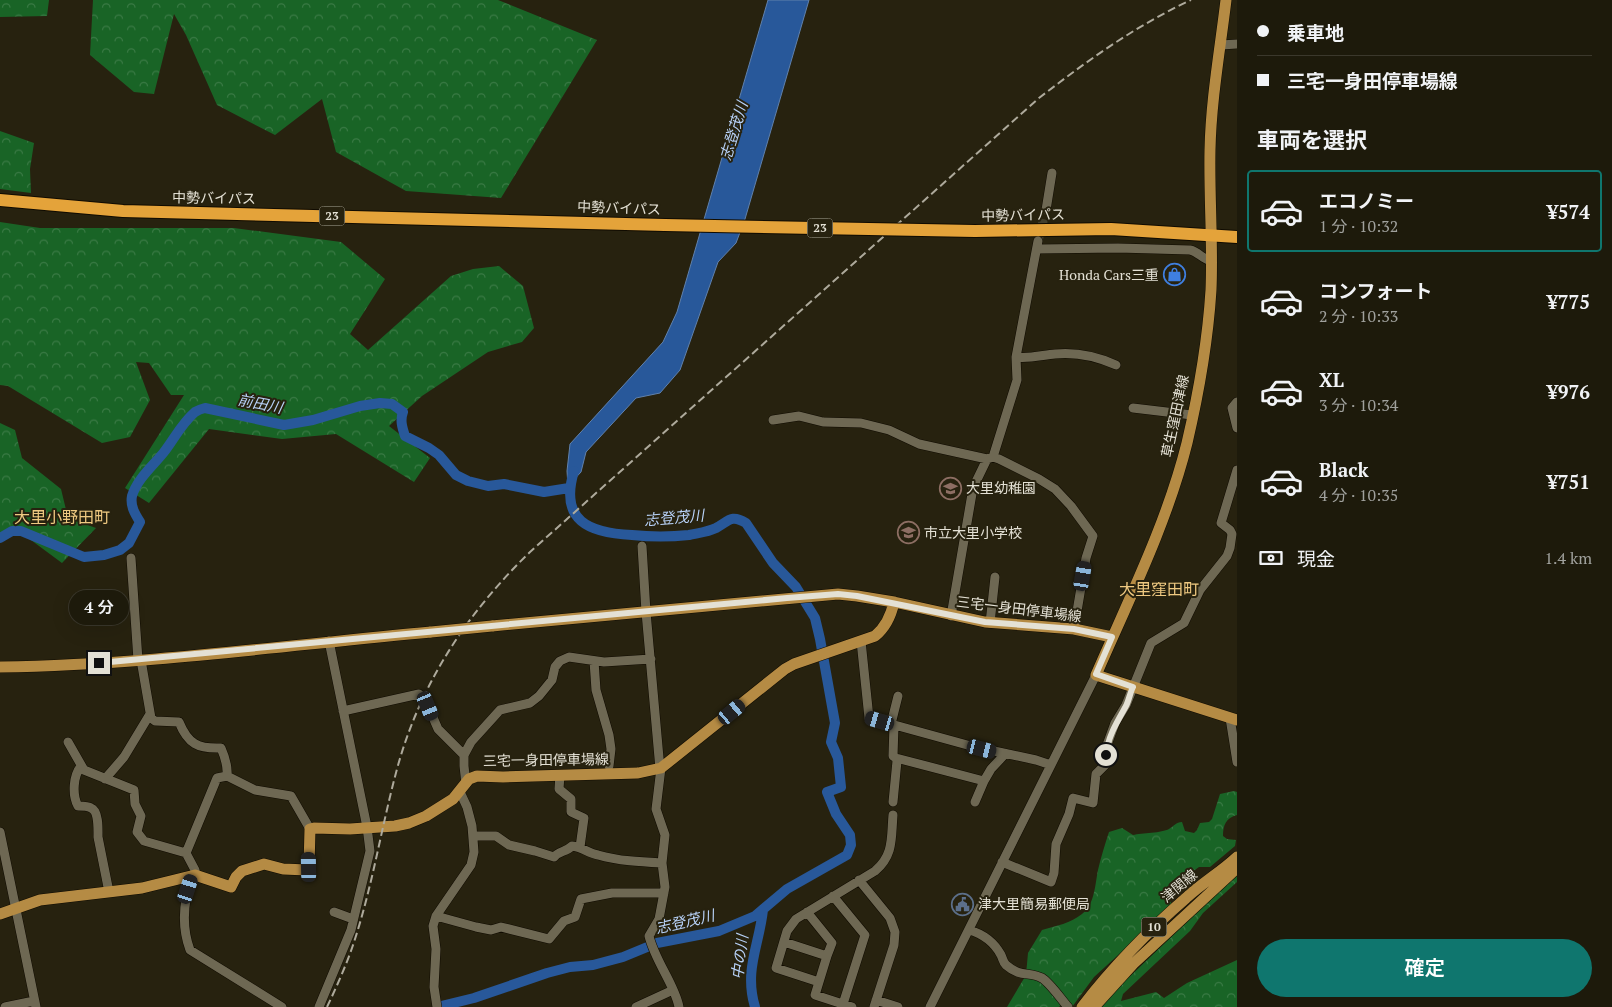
<!DOCTYPE html>
<html lang="ja">
<head>
<meta charset="utf-8">
<style>
	body { margin:0; font-family:"PT Serif","Noto Sans JP",serif; background:#2a2719; color:#f1f3f6; height:100vh; display:flex; flex-direction:column; font-size:19px; white-space:nowrap }
	* { box-sizing:border-box; margin:0 }
	p { font-size:16px; color:#a0a19d }
	.icon { flex:none; width:28px; height:28px; fill:none; stroke:currentColor; stroke-width:2; stroke-linecap:round; stroke-linejoin:round }
	.map { position:relative; flex:1; overflow:hidden }
	.drawer { display:flex; flex-direction:column; background:#1d1a0b; width:375px }
	.drawer>* { flex:none }
	.banner { display:grid; align-content:center; height:110px; padding:0 20px; background:#1d1a0b }
	.end { position:absolute; width:22px; height:22px; margin:-11px; border:6px solid #e4e1d5; background:#111; box-shadow:0 0 0 2px #111 }
	.from { border-radius:50% }
	.bubble { position:absolute; height:35px; border-radius:18px; background:#1d1a0b; box-shadow:0 5px 20px #0002,0 0 0 1px #3b382c; font-size:16px; font-weight:600; line-height:35px; text-align:center }
	.car { position:absolute; width:15px; height:30px; margin:-15px -8px; border-radius:6px; box-shadow:0 0 4px 1px #0007; background:linear-gradient(#222 24%,#8ab4d8 0 40%,#222 0 76%,#8ab4d8 0 86%,#222 0) }
	.banner b { display:flex; align-items:center; gap:18px; height:48px; font-size:19px }
	.banner b+b { border-top:1px solid #3b382c }
	.banner i { width:12px; height:12px; background:#f1f3f6 }
	ul { padding:0; list-style:none }
	li { display:flex; align-items:center; gap:15px; height:82px; margin:0 10px 8px; padding:0 10px; border:2px solid transparent; border-radius:5px }
	li div { flex:1 }
	li b { display:block; font-size:19px }
	li em { font-style:normal; font-weight:600 }
	li.selected { border-color:#0f766e }
	li>.icon { width:45px; height:45px; stroke-width:1.5 }
	h2 { padding:0 20px; font-size:22px; line-height:60px }
	.pay { display:flex; align-items:center; gap:12px; height:55px; padding:0 20px; font-size:19px }
	.pay p { margin-inline-start:auto }
	.primary-button { display:flex; gap:10px; margin-top:auto; padding:10px 20px }
	.primary-button a { flex:1; height:58px; border-radius:30px; background:#0f766e; color:#fff; font-size:20px; font-weight:600; line-height:58px; text-align:center }
	main { display:flex; flex:1; min-height:0 }
	.map>svg:first-child { display:block }
</style>
</head>
<body>
<main>
<div class="map">
<svg width="1237" height="1007" viewBox="0 0 1237 1007">
	<defs>
		<pattern id="forest-crowns" width="20" height="18" patternUnits="userSpaceOnUse" patternTransform="scale(1.25)"><rect width="20" height="18" fill="#196426"/><path d="M2 6a3 3 0 1 1 6 0M12 15a3 3 0 1 1 6 0" fill="none" stroke="#3a7a45"/></pattern>
	</defs>
	<rect width="100%" height="100%" fill="#27220f"/>
	<path fill="url(#forest-crowns)" d="M0 0H49L47 16 0 17Z
		M93 0H498L597 40 501 198 406 191 336 152 322 99 275 135 217 105 186 35 174 14 154 94 134 92 90 55Z
		M0 131 34 143 30 169 31 193 0 189Z
		M0 222 40 228H234L341 242 385 279 350 334 368 350 451 276 473 269 499 266 523 286 534 328 522 342 488 352 422 396 389 426 430 458 414 482 336 434 282 439 209 429 149 503 125 488 184 395H171L149 363 136 362 150 400 130 437 102 443 8 386 0 385Z
		M0 423 15 430 22 458 61 489 68 518 96 528 62 563 12 526 0 540Z
		M1234 791 1237 792V815C1226 818 1223 825 1223 836L1227 839 1236 840 1235 846 1210 867H1199L1163 893 1173 905 1094 977 1072 1007 1061 1005 1059 1007H1007L1026 975 1028 953 1042 930C1056 926 1071 923 1082 914 1095 904 1095 884 1098 870 1101 857 1105 844 1109 832L1122 828 1133 835C1142 833 1162 833 1169 829 1174 826 1176 822 1182 822L1185 831 1194 833 1197 830 1200 823 1209 822 1212 819 1220 794Z
		M1237 874V882L1203 913 1190 931 1123 994 1121 1001 1156 992 1164 998 1187 983 1237 960V1007H1098Z"/>
	<path fill="#28589a" stroke="#6081ac" d="M768 0H809L745 219 736 243 718 262 680 370 660 393 636 398 586 452 581 472 568 486 567 471 570 444 663 342 677 312Z"/>
	<g fill="none" stroke-linecap="round" stroke-linejoin="round">
		<path stroke="#28589a" stroke-width="10" d="M0 538 12 531H21L84 557 104 555 120 550 129 543 140 522C135 514 130 506 132 496 137 479 153 466 164 452 174 439 182 423 195 412 198 410 201 409 205 408L284 425 313 420 360 406 380 403 392 404 403 412C400 420 402 427 405 436L429 448 439 455 456 475 468 481 488 486 504 484 544 492 569 488
			M437 1007 474 998 547 973 570 967 593 965 623 957 657 943 719 931 755 916 787 889 847 855 851 845 850 835 836 814 827 792 841 787 838 758 831 742 835 723 820 639 815 618 796 587 773 563 746 523C731 514 729 521 716 528 708 532 698 533 689 535 670 537 651 537 632 535 589 533 559 521 574 471
			M755 1007C744 970 759 946 763 910"/>
		<path stroke="#433f2d" stroke-width="9" stroke-dasharray="9 4.5" stroke-linecap="butt" d="M1038 241 1046 210"/>
		<defs>
			<path id="minor" d="M1221 45 1237 44
				M1046 210 1052 173
				M1037 249 1118 248 1190 250C1199 252 1202 259 1211 261
				M1016 357C1028 359 1043 355 1055 354 1076 352 1096 356 1116 365
				M1237 402 1232 408 1237 428
				M1133 408 1192 415
				M773 420 799 416 823 422 861 423 889 430 919 444 987 459 993 457 999 459 1039 479 1055 489 1071 506 1093 536 1086 558 1074 629
				M993 457 1017 380 1016 357 1038 241
				M642 546 646 612 660 769
				M131 558 138 660
				M951 616 973 488 987 459
				M990 623 995 577
				M861 641 869 718 971 746 1036 760 1051 765
				M141 660 151 718 155 721 179 722C188 744 198 749 221 748 225 757 228 766 227 776
				M594 661 596 690 609 735 611 749 609 766
				M343 711 419 694 428 706 438 729 464 755
				M1230 718 1237 762
				M891 724 898 696
				M68 742 84 770 134 790 135 804 141 816 137 832 144 841 186 853
				M896 758 984 781 991 769 1005 754
				M81 766C73 776 72 795 78 806 82 806 88 806 91 808 99 811 98 830 98 837L109 892
				M661 768 656 809 665 835 662 863 665 887 659 919 649 936C655 961 675 985 679 1007
				M560 775 559 789 571 799V812L584 818 580 847
				M105 779 124 757 150 714
				M466 784 464 766V755L471 742 500 710 530 703 539 696 552 680 555 667 560 661 569 657 604 662 651 659
				M893 802 897 761 896 758 893 756 894 725
				M975 802 984 781
				M0 832 36 1007
				M473 836H496L509 845 535 851 554 857C559 851 566 852 572 846 582 847 588 853 598 855 619 861 641 862 662 863
				M1002 862 1051 882 1054 873 1056 844 1069 814 1073 798 1093 803 1096 774 1105 765 1107 745 1115 723 1126 705 1151 643 1184 623 1200 590 1227 556 1230 548 1232 534 1230 530 1221 523 1237 470
				M192 875C184 899 181 926 190 950L282 1007
				M195 875V870L186 853 217 778 227 776 255 790 291 796 310 829
				M859 880 890 918 895 932 894 945 874 1007
				M833 896 865 935 843 1004
				M334 912 353 919
				M436 916 476 927 491 930 501 927 549 939 564 921 575 917 581 899 612 893H664
				M969 930C983 934 994 942 1001 955 1003 959 1003 962 1006 965 1021 978 1029 971 1042 978 1050 983 1061 999 1068 1007
				M784 942 827 956 832 943 807 912
				M819 982 827 956
				M876 1000 898 1007
				M5 1007 34 1001
				M319 1007 351 930 370 851 367 827 329 641
				M437 1007 434 987 436 949 433 926 436 916 471 865 474 852 472 826 467 807 460 792
				M636 1007 673 990
				M852 1007 815 995 819 982 776 968 787 931 796 919 875 871C894 855 891 838 893 815
				M930 1007 1096 675"/>
			<path id="major" d="M1226 0C1220 50 1211 100 1210 150 1209 197 1213 243 1211 290 1208 338 1198 396 1187 443 1167 523 1129 599 1096 675L1237 720
				M492 626 838 594 857 596 894 602 985 622 1074 629 1112 637
				M0 667C144 665 288 645 431 632
				M0 914 40 900 142 888 195 875 231 887 236 877 242 871 264 864 283 869 307 870 309 867 310 829 314 828 350 829 395 826 409 823 426 816 453 799 469 779 477 776 503 777 638 773 661 768 785 669 794 664 875 636C886 627 891 616 894 602
				M1082 1007C1113 967 1148 931 1186 898 1202 883 1221 872 1237 857
				M1094 1007 1133 964 1237 868"/>
			<path id="highway" d="M0 200 123 211 665 225
				M975 231 1111 229 1237 237"/>
		</defs>
		<use href="#minor" stroke="#100b00" stroke-width="10"/>
		<use href="#major" stroke="#100b00" stroke-width="12"/>
		<use href="#highway" stroke="#100b00" stroke-width="14"/>
		<use href="#minor" stroke="#6e6853" stroke-width="9"/>
		<use href="#major" stroke="#b58b44" stroke-width="11"/>
		<use href="#highway" stroke="#e4a33a" stroke-width="12"/>
		<path stroke="#aeaa9c" stroke-width="2" stroke-dasharray="8 4" stroke-linecap="butt" d="M327 1007C336 988 345 968 352 948 372 890 381 828 397 769 420 684 467 613 530 552L1039 98C1087 61 1135 26 1191 0"/>
		<defs>
			<path id="major-bridge" d="M431 632 492 626"/>
			<path id="highway-bridge" d="M665 225 975 231"/>
		</defs>
		<use href="#major-bridge" stroke="#100b00" stroke-width="12" stroke-linecap="butt"/>
		<use href="#highway-bridge" stroke="#100b00" stroke-width="14" stroke-linecap="butt"/>
		<use href="#major-bridge" stroke="#b58b44" stroke-width="11"/>
		<use href="#highway-bridge" stroke="#e4a33a" stroke-width="12"/>
	</g>
	<g fill="none" stroke-linecap="round" stroke-linejoin="round">
		<path stroke="#e4e1d5" stroke-width="6" d="M99 663 787 598 838 594 857 596 985 622 1074 629 1112 637 1096 674 1133 687C1130 693 1129 700 1126 706 1117 722 1108 736 1106 755"/>
	</g>
	<defs>
		<symbol id="shop-ring" viewBox="-11 -11 22 22"><circle r="9.5" fill="#27220f" stroke="#3f7fe0" stroke-width="1.5"/><path d="M-5-2.5h2.3a2.7 3.5 0 0 1 5.4 0H5L5.5 6h-11ZM-1.5-2.5h3a1.5 2.3 0 0 0-3 0Z" fill="#3f7fe0"/></symbol>
		<symbol id="school-ring" viewBox="-11 -11 22 22"><circle r="9.5" fill="#27220f" stroke="#8d6e63" stroke-width="1.5"/><path d="M0-5L7-2L0 1L-7-2ZM-4 1L0 2.5L4 1V4Q0 6-4 4Z" fill="#8d6e63"/></symbol>
		<symbol id="civic-ring" viewBox="-11 -11 22 22"><circle r="9.5" fill="#27220f" stroke="#5c6f8a" stroke-width="1.5"/><path d="M-.6-6.5H3V-4.5H.6V-3L4-1V1h2V6H-6V1h2V-1L-.6-3ZM-1.2 2.5V6h2.4V2.5Z" fill="#5c6f8a"/></symbol>
	</defs>
	<g fill-rule="evenodd">
		<use href="#shop-ring" x="1162" y="262" width="25" height="25"/>
		<use href="#school-ring" x="938" y="476" width="25" height="25"/>
		<use href="#school-ring" x="896" y="520" width="25" height="25"/>
		<use href="#civic-ring" x="950" y="892" width="25" height="25"/>
	</g>
	<g text-anchor="middle" stroke-width="4" stroke-linejoin="round" paint-order="stroke">
		<g fill="#27220f" stroke="#aba89a" stroke-width="1">
			<rect x="319.5" y="206.5" width="25" height="19" rx="4"/>
			<rect x="807.5" y="218.5" width="25" height="19" rx="4"/>
			<rect x="1141.5" y="917.5" width="25" height="19" rx="4"/>
		</g>
		<g font-size="12" font-weight="bold" fill="#e4e1d5">
			<text x="332" y="220">23</text>
			<text x="820" y="232">23</text>
			<text x="1154" y="931">10</text>
		</g>
		<g font-size="14" fill="#e4e1d5" stroke="#27220f">
			<text transform="translate(214 198) rotate(1)" y="5">中勢バイパス</text>
			<text transform="translate(619 208) rotate(2)" y="5">中勢バイパス</text>
			<text transform="translate(1023 215) rotate(-1)" y="5">中勢バイパス</text>
			<text transform="translate(1175 416) rotate(-78)" y="5">草生窪田津線</text>
			<text transform="translate(1019 609) rotate(7)" y="5">三宅一身田停車場線</text>
			<text transform="translate(546 760) rotate(-1)" y="5">三宅一身田停車場線</text>
			<text transform="translate(1179 886) rotate(-40)" y="5">津関線</text>
		</g>
		<g font-size="14" fill="#e4e1d5" stroke="#27220f" text-anchor="start">
			<text x="1159" y="280" text-anchor="end">Honda Cars三重</text>
			<text x="966" y="493">大里幼稚園</text>
			<text x="924" y="538">市立大里小学校</text>
			<text x="978" y="909">津大里簡易郵便局</text>
		</g>
		<g font-size="15" font-style="italic" fill="#b8d2f8" stroke="#27220f">
			<text transform="translate(734 131) rotate(-73)" y="5">志登茂川</text>
			<text transform="translate(260 404) rotate(11)" y="5">前田川</text>
			<text transform="translate(674 518) rotate(-5)" y="5">志登茂川</text>
			<text transform="translate(685 922) rotate(-13)" y="5">志登茂川</text>
			<text transform="translate(740 957) rotate(-83)" y="5">中の川</text>
		</g>
		<g font-size="16" fill="#efc981" stroke="#27220f">
			<text x="62" y="523">大里小野田町</text>
			<text x="1159" y="595">大里窪田町</text>
		</g>
	</g>
</svg>
<i class="end from" style="left:1106px;top:755px"></i>
<i class="end" style="left:99px;top:663px"></i>
<div class="bubble" style="left:69px;top:590px;width:60px">4 分</div>
<i class="car" style="left:1083px;top:576px;rotate:10deg"></i>
<i class="car" style="left:428px;top:706px;rotate:157deg"></i>
<i class="car" style="left:732px;top:712px;rotate:50deg"></i>
<i class="car" style="left:880px;top:721px;rotate:286deg"></i>
<i class="car" style="left:982px;top:749px;rotate:104deg"></i>
<i class="car" style="left:309px;top:867px;rotate:359deg"></i>
<i class="car" style="left:188px;top:889px;rotate:18deg"></i>
</div>
<section class="drawer">
<div class="banner">
<b><i class="from"></i>乗車地</b>
<b><i></i>三宅一身田停車場線</b>
</div>
<h2>車両を選択</h2>
<ul>
<li class="selected"><svg class="icon" aria-label="car" viewBox="0 0 24 24"><path d="M5 17H2v-5l4-1 3-4h7l3 4 3 1v5h-3M9 17h6M6 11h13"/><circle cx="7" cy="17" r="2"/><circle cx="17" cy="17" r="2"/></svg><div><b>エコノミー</b><p>1 分 · 10:32</p></div><em>¥574</em></li>
<li><svg class="icon" aria-label="car" viewBox="0 0 24 24"><path d="M5 17H2v-5l4-1 3-4h7l3 4 3 1v5h-3M9 17h6M6 11h13"/><circle cx="7" cy="17" r="2"/><circle cx="17" cy="17" r="2"/></svg><div><b>コンフォート</b><p>2 分 · 10:33</p></div><em>¥775</em></li>
<li><svg class="icon" aria-label="car" viewBox="0 0 24 24"><path d="M5 17H2v-5l4-1 3-4h7l3 4 3 1v5h-3M9 17h6M6 11h13"/><circle cx="7" cy="17" r="2"/><circle cx="17" cy="17" r="2"/></svg><div><b>XL</b><p>3 分 · 10:34</p></div><em>¥976</em></li>
<li><svg class="icon" aria-label="car" viewBox="0 0 24 24"><path d="M5 17H2v-5l4-1 3-4h7l3 4 3 1v5h-3M9 17h6M6 11h13"/><circle cx="7" cy="17" r="2"/><circle cx="17" cy="17" r="2"/></svg><div><b>Black</b><p>4 分 · 10:35</p></div><em>¥751</em></li>
</ul>
<div class="pay"><svg class="icon" aria-label="cash" viewBox="0 0 24 24"><path d="M3 7h18v10H3z"/><circle cx="12" cy="12" r="2"/></svg>現金<p>1.4 km</p></div>
<div class="primary-button"><a>確定</a></div>
</section>
</main>
</body>
</html>
